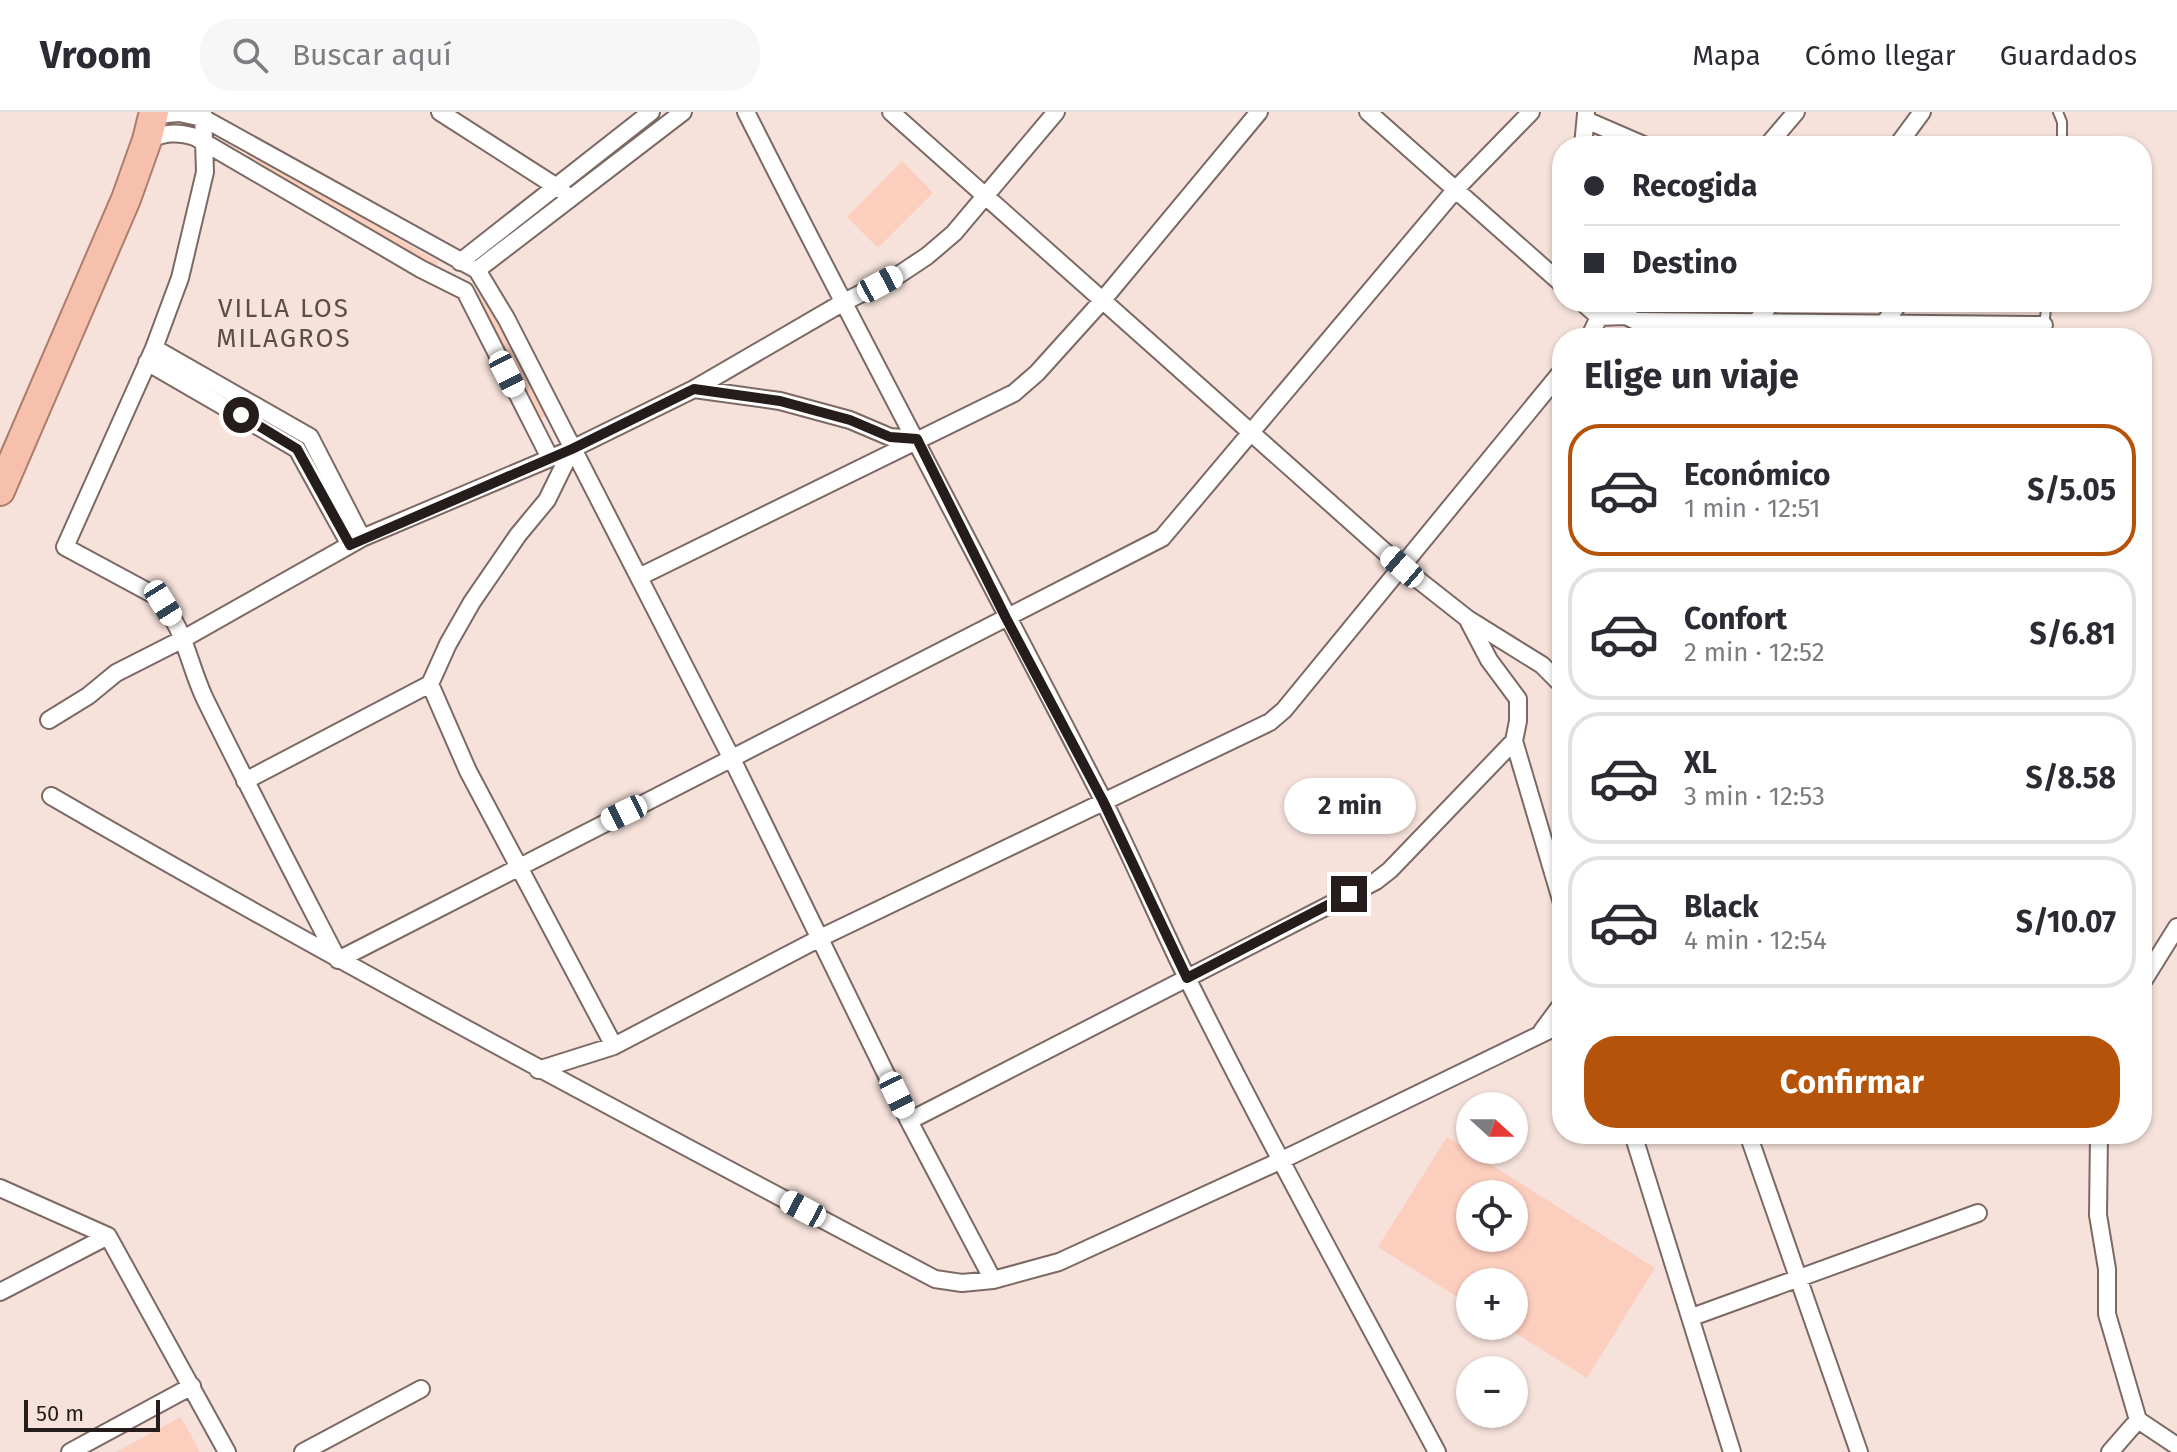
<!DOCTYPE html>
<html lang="es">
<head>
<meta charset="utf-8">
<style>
	body { margin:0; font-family:"Fira Sans",sans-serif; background:#f7f7f7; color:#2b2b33; height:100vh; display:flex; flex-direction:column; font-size:30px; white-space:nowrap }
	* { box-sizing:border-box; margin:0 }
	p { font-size:26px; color:#7c7c81 }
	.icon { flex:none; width:44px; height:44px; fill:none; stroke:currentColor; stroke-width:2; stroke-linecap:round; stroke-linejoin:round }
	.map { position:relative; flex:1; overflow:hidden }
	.sheet { position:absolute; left:1552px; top:216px; width:600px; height:816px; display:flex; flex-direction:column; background:#fff; border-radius:32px; box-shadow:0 2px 6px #0004 }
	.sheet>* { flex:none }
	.top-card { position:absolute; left:1552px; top:24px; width:600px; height:176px; border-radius:32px; box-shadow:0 2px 6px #0004; display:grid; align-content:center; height:176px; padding:0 32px; background:#fff }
	.needle { width:52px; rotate:111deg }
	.buttons { position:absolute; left:1456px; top:980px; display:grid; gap:16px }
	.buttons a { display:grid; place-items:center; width:72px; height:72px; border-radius:50%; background:#fff; box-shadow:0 2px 6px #0004; font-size:40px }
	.scale { position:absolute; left:24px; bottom:20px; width:136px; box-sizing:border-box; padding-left:8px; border:4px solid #241d1b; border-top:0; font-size:22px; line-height:28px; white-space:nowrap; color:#241d1b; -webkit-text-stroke:6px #f6e2db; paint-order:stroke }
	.end { position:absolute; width:36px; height:36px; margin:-18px; border:10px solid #241d1b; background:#fff; box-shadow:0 0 0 4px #fff }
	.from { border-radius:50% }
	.bubble { position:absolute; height:56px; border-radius:28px; background:#fff; box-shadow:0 2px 6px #0004; font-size:26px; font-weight:700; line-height:56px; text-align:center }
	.car { position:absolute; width:24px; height:48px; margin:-24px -12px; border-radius:10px; box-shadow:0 0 6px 2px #0007; background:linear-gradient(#fff 24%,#345 0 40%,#fff 0 76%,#345 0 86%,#fff 0) }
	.top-card b { display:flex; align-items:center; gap:28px; height:76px; font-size:30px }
	.top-card b+b { border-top:2px solid #e1e1e2 }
	.top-card i { width:20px; height:20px; background:#2b2b33 }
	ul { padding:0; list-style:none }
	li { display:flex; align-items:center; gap:24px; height:132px; margin:0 16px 12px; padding:0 16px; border:4px solid #e1e1e2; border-radius:32px }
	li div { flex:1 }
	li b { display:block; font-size:30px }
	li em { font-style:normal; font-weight:700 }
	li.current { border-color:#b45309 }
	li>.icon { width:72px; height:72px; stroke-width:1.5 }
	h2 { padding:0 32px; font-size:36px; line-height:96px }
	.primary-button { display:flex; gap:16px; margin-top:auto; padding:16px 32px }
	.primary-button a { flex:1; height:92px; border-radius:32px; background:#b45309; color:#fff; font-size:32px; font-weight:700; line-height:92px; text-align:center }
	header { display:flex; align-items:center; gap:48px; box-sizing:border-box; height:112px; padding:0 40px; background:#fff; border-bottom:2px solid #e1e1e2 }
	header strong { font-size:38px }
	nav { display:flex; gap:44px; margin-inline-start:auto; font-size:28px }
	.search { width:560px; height:72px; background:#f7f7f7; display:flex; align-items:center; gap:20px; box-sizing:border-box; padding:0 28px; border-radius:32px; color:#7c7c81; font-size:30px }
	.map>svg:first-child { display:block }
</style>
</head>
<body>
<header>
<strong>Vroom</strong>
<div class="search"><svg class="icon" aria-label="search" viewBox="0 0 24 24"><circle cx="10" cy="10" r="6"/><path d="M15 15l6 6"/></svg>Buscar aquí</div>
<nav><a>Mapa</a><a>Cómo llegar</a><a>Guardados</a></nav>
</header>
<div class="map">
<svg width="2177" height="1340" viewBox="0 0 2177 1340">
	<rect width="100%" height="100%" fill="#f6e2db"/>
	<path fill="#fccebd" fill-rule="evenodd" d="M249 41 439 150 436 155 246 47Z
		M902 49 933 81 878 136 847 105Z
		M482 179 546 304 540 307 477 182Z
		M1447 1025 1655 1156 1587 1266 1504 1214H1514V1170H1470V1193L1378 1135ZM1514 1082V1126H1470V1082Z
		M181 1305 200 1340H116Z"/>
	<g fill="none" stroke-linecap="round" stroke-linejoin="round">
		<defs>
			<path id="service" d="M2058 0 2062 10V34
				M2044 213 2047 190"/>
			<path id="minor" d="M203 0 205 60 180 166 154 236 65 435 156 484C186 516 187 549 205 587 248 675 293 761 338 848L1162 426 1456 77 1531 0
				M440 0 563 79
				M746 0C862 230 984 457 1102 686 1132 745 1157 805 1186 864 1266 1025 1353 1182 1437 1340
				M891 0 1402 455 1468 507 1542 553 1562 573
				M1368 0 1562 172
				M154 3 179 1 203 6 477 158 506 206 732 647 909 1009 993 1168
				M1586 8 1646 34
				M147 28C165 21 176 19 195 25L421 157 465 179 550 346
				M1583 34 1586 2
				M1767 34 1796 0
				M1897 34 1922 0
				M460 150 651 0
				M477 158 683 0
				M1582 190 1599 205 1626 204 1669 226
				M1638 209 2044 213
				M1756 210 1772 190
				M1884 211 1900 190
				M1589 226 1599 205
				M154 236 310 325 362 426
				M147 250 297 337 350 433
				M694 277 780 289 850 308 890 325 915 327
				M639 465 1014 281 1037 261 1102 189 1259 0
				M1469 510 1489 548 1518 587V609L1514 629 1562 791
				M430 572 468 659 614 934
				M49 608 88 584 116 561 185 526 362 426 572 337 694 277 842 191 900 162 927 144 954 121 1056 0
				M245 669 430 572 448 532 472 490 518 423 547 388 572 337
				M51 684C342 853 638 1010 935 1167L962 1171 993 1168 1059 1150 1282 1048 1562 912
				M2142 871 2177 815
				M1542 919 1562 892
				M538 958 614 934 820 826 1270 610 1284 598 1562 259
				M909 1009 1376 769 1390 758 1514 629
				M1633 1022 1732 1340
				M1748 1022 1859 1340
				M2099 1022 2098 1103 2107 1157V1202L2138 1308 2110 1340
				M0 1076 108 1124 227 1340
				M0 1180 108 1124
				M1692 1205 1978 1101
				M2138 1308 2177 1334
				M70 1340 192 1274
				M303 1340 421 1277"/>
			<path id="trunk" d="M0 379 126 87 147 28 154 0"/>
		</defs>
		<use href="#service" stroke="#7b6a64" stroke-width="12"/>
		<use href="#minor" stroke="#7b6a64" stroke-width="20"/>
		<use href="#trunk" stroke="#ac7d6c" stroke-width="32"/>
		<use href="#service" stroke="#fff" stroke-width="8"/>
		<use href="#minor" stroke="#fff" stroke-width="16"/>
		<use href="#trunk" stroke="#f7c0ac" stroke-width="28"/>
	</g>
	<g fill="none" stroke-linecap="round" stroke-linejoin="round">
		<path stroke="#241d1b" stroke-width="10" d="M241 303 297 337 350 433 572 337 694 277 780 289 850 308 890 325 917 327 1006 506 1103 689 1187 866 1349 782"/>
	</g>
	<g text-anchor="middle" stroke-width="6" stroke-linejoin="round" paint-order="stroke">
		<g font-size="26" letter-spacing="2" fill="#5d4d47" stroke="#f6e2db">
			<text x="284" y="205">VILLA LOS<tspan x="284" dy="30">MILAGROS</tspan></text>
		</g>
	</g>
</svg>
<div class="buttons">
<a><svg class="needle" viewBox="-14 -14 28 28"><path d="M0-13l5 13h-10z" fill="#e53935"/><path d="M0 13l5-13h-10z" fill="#7c7c81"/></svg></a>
<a><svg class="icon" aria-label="locate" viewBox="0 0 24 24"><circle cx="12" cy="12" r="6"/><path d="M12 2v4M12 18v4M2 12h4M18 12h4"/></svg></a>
<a>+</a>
<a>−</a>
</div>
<div class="scale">50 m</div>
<i class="end from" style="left:241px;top:303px"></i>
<i class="end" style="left:1349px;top:782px"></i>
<div class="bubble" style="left:1284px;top:666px;width:132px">2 min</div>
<i class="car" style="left:880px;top:172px;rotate:62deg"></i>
<i class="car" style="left:507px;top:262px;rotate:153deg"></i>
<i class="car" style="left:1402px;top:455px;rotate:311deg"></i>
<i class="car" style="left:163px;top:491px;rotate:148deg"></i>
<i class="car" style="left:624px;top:701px;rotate:244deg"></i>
<i class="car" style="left:897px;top:983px;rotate:154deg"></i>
<i class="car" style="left:803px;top:1097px;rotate:298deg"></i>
<div class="top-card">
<b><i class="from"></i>Recogida</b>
<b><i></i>Destino</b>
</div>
<section class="sheet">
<h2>Elige un viaje</h2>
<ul>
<li class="current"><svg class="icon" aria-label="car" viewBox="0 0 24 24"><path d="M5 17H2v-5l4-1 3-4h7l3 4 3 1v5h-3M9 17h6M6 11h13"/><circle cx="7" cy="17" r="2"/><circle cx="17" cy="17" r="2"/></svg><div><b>Económico</b><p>1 min · 12:51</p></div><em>S/5.05</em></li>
<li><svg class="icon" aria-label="car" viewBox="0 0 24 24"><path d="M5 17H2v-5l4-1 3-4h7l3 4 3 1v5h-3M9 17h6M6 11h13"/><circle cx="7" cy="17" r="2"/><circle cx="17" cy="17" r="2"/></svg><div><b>Confort</b><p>2 min · 12:52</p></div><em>S/6.81</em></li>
<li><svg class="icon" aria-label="car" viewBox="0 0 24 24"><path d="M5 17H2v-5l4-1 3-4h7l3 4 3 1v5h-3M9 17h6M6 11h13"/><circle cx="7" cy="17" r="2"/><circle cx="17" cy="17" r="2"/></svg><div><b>XL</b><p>3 min · 12:53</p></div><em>S/8.58</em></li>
<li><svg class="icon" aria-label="car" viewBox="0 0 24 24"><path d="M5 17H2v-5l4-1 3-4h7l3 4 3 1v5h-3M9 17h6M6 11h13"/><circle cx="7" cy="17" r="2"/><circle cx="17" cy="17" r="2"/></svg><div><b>Black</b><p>4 min · 12:54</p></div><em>S/10.07</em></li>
</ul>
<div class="primary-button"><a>Confirmar</a></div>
</section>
</div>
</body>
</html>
